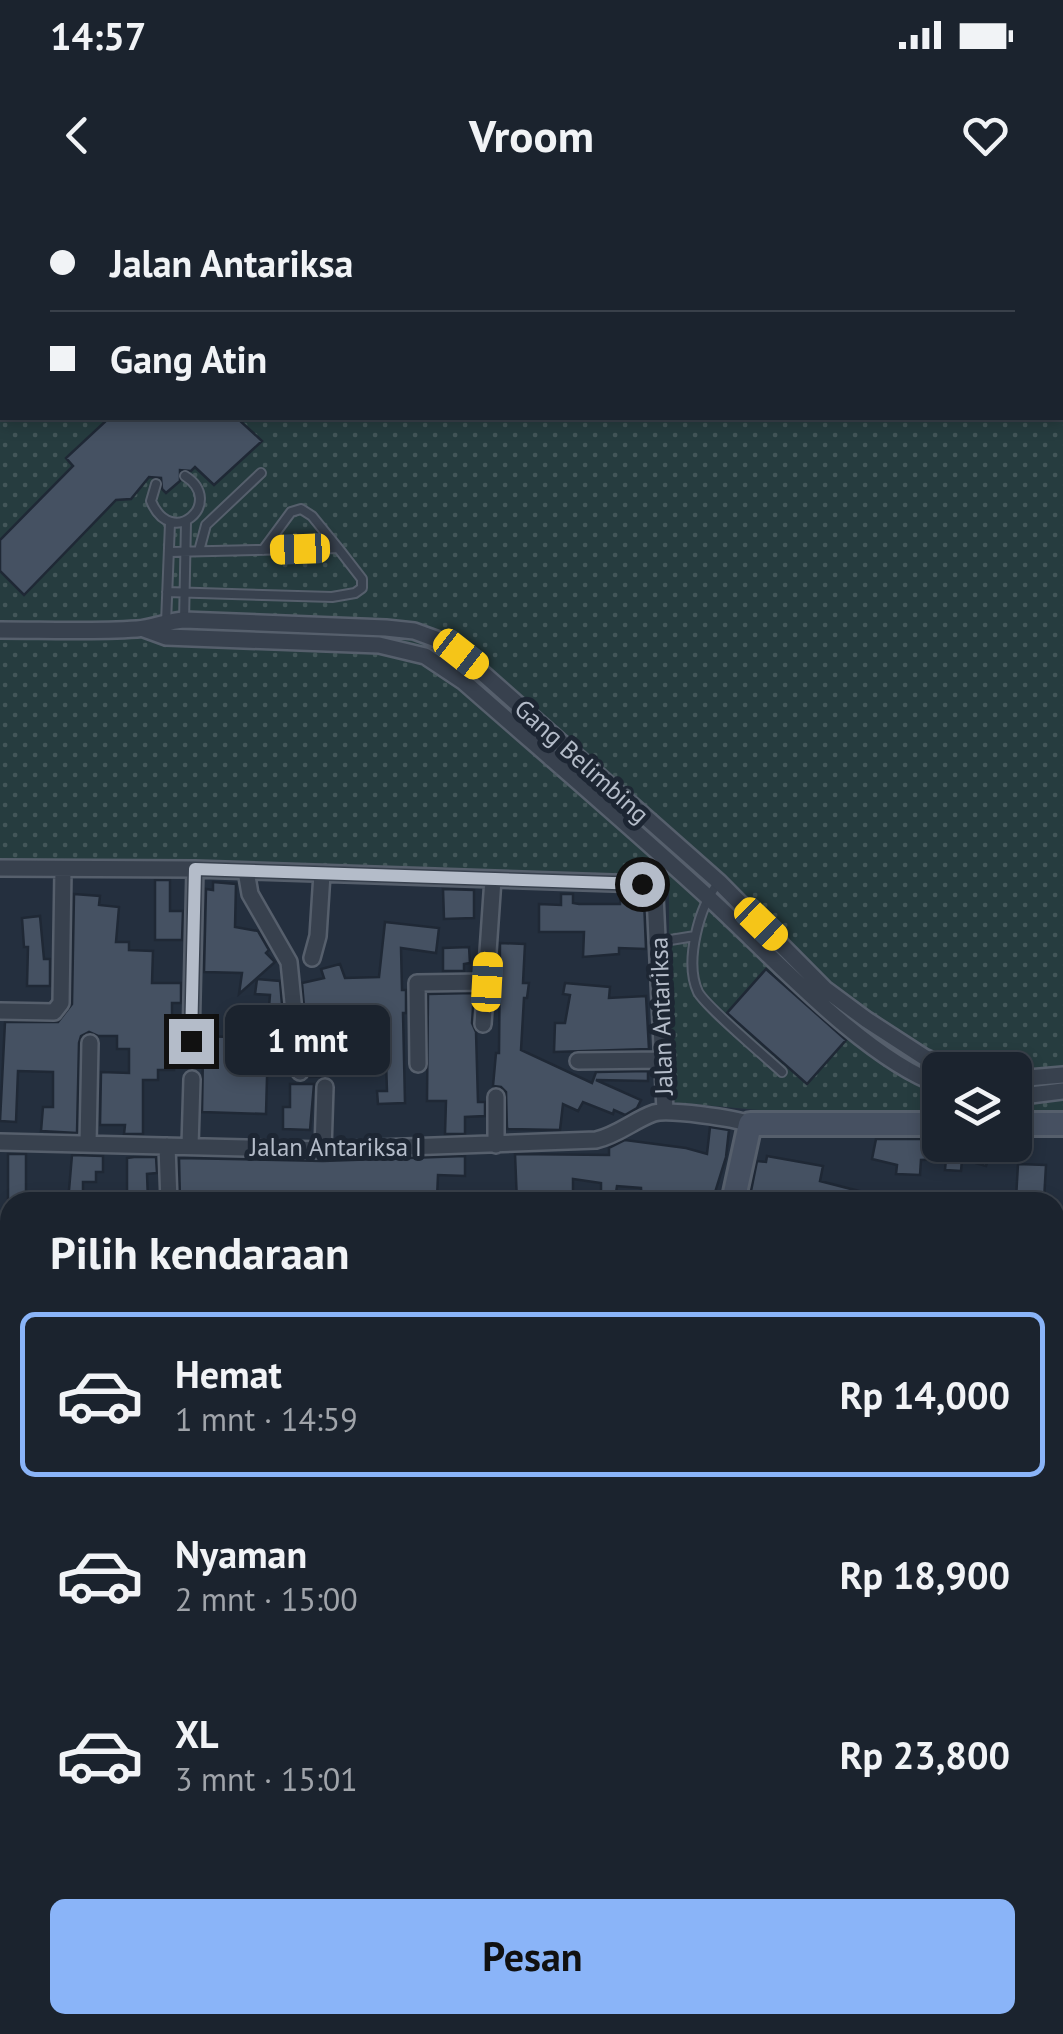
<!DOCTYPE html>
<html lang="id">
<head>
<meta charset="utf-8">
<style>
	body { margin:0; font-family:"PT Sans",sans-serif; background:#282f3a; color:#f1f3f6; height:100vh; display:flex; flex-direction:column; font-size:38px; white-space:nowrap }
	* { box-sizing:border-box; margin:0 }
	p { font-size:32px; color:#a0a4aa }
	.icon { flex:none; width:55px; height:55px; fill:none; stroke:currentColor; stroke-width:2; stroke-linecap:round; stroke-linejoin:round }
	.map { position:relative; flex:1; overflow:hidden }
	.side { position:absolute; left:0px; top:992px; width:1065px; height:842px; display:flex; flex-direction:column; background:#1b232e; border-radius:30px 30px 0 0; box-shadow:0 5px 15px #0003,0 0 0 2px #39404a }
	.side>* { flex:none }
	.hud { position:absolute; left:0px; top:0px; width:1065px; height:220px; box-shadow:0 5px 15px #0003,0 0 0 2px #39404a; display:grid; align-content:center; height:220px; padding:0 50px; background:#1b232e }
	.fabs { position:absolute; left:922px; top:852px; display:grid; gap:20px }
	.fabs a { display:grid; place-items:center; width:110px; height:110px; border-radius:15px; background:#1b232e; box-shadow:0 5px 15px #0003,0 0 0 2px #39404a; font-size:50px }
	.end { position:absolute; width:45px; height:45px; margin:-22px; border:12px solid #b4bcc9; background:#111; box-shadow:0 0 0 5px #111 }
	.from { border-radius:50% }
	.bubble { position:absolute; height:70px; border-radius:15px; background:#1b232e; box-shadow:0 5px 15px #0003,0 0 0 2px #39404a; font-size:32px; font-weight:700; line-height:70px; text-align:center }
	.car { position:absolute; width:30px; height:60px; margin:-30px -15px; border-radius:12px; box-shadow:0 0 8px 2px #0007; background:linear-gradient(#f5c518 24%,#345 0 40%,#f5c518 0 76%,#345 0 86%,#f5c518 0) }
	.hud b { display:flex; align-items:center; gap:35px; height:95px; font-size:38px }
	.hud b+b { border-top:2px solid #39404a }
	.hud i { width:25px; height:25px; background:#f1f3f6 }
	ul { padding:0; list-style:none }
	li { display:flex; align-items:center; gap:30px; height:165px; margin:0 20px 15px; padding:0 30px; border:5px solid transparent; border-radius:15px }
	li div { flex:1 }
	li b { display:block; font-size:38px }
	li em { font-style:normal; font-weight:700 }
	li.current { border-color:#8ab4f8 }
	li>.icon { width:90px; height:90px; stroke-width:1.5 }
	h2 { padding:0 50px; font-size:45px; line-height:120px }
	.button { display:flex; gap:20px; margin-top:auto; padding:20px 50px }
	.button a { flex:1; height:115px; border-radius:15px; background:#8ab4f8; color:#111; font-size:40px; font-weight:700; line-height:115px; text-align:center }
	.status { display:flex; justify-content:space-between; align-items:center; height:70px; padding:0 50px; background:#1b232e; direction:ltr }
	.status svg { height:28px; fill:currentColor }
	header { display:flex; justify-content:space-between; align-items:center; height:130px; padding:0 50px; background:#1b232e; font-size:45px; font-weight:700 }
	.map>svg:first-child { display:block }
</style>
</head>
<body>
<div class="status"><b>14:57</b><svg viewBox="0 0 49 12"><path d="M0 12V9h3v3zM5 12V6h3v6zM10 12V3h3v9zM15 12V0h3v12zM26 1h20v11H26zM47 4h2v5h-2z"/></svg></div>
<header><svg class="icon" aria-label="back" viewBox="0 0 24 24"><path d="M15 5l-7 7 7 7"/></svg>Vroom<svg class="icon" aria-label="heart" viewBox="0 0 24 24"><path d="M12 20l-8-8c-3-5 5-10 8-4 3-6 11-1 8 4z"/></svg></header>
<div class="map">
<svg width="1063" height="1834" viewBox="0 0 1063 1834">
	<defs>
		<pattern id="green-dots" width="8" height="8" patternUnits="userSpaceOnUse" patternTransform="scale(2.5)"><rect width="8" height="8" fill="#263c3f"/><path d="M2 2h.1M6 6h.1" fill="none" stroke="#435659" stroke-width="1.8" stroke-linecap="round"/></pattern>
	</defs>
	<rect width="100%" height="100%" fill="#242f3e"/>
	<path fill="url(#green-dots)" d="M0 0H1059L1060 2H2V218H1062L1063 9V914L1015 913V870H940V912L759 910 669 902V677L0 658Z"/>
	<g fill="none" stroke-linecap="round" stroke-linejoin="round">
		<path stroke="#394c67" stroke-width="28" d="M0 1817 10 1824"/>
	</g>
	<path fill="#455162" stroke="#1f2835" stroke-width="2.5" d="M109 218H237L262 241 214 285 195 267 191 271 180 270V281L166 293 162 289 161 278 149 277 131 299 116 300 24 395 0 371V340L73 266 66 258Z
		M155 680H170V711H183L182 740H155Z
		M213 682 236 684 235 727 258 731 269 750 266 753 275 762 239 794 242 773 204 772 206 689 213 690Z
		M443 689 474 690V718L444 719Z
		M74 694 100 696 99 705 119 707 116 742H129V750L153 751 152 783H181V803H172V829H180L181 845 186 851 197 850 202 836 229 837 231 823 244 824 245 816 268 819 270 795 255 794 257 779 280 781 283 817 280 844 268 842 266 914 202 912 203 853H174V870H158V880H143V934H124L125 925H100L101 872 129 873V849H117V836H98L89 832 81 836 79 843 77 933 41 931 43 907H53V872L18 871 16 922 0 921 5 822H58L72 804Z
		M561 694H573V703L579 704H620L621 694 638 695 644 700 646 749 619 748V754L583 757 584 732H539V704L561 705Z
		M40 716 44 759H50V786H27L28 747H24L22 718Z
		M385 722 439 728 436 753 401 748 402 790H406V813H403L405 903 378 904 377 891H387L386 862H364L363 874 329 872V876L310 877 302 783 324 778 321 769 340 764 345 778 379 777Z
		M500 743 525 744 523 783H529L527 798H524L521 850 592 883 596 872 648 871V881L596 880 641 900 637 908 625 915 614 910 613 914 583 902 578 911 563 904 560 930 507 929 506 892 501 887 493 886 496 853H499Z
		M469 747 470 763 464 764V771H443V748Z
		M766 769 846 840 807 884 727 813Z
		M565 783 610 787 609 798 646 796 649 849 554 852 555 823H565L570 795 563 794Z
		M474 793 472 823 476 832 478 902H485V916L465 917V934H445L446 901H427L428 794Z
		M290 884H314L310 930 283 929V907H290Z
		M710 927 729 930 726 957 712 1002H642L641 988 617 986 616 993 601 991V983L573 979V998H541L542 1002H517L515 954 609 955V948L625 940 686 948 707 954Z
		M876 939H922V943L968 945 991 952 986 966 962 959 961 971 945 970 946 959 921 960 920 975 896 974 897 965 872 959Z
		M8 954H26V1002H8Z
		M72 955 103 956V972H96V982H83V1002H68Z
		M465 956V976L438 975 437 999 410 998V1002L371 1000V1002H180L179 958 323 961Z
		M767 956 823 966 820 981 886 998 885 1002H784L750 996 757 961 766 962Z
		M134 957H156L157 973 147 974 148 1000 127 1001V958Z
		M1018 964 1046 965 1044 1000 1016 999Z"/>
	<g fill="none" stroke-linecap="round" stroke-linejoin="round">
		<defs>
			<path id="lane" d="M156 284 151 301C172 351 226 302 185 276
				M263 350 291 312 301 309 312 316 338 348
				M199 351 206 325 261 273
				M167 392 332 397 355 393 362 388V379L338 348 169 352
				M184 422 186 322
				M166 423 170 323
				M719 682C699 706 684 762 698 792 706 807 766 857 782 872
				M658 742 695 736
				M49 1825 52 1834
				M183 1825V1834
				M255 1825 256 1834
				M338 1825 339 1834"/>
			<path id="street" d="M144 429 166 437 379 445 425 456 464 482C546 554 629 625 710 699 771 755 865 859 940 885
				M0 430C45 430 91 432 137 429 153 428 167 421 184 420L386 428 414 431 436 439 461 454 719 682 825 789 867 820 924 857 953 870
				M0 668 195 669 643 684 655 695 665 911
				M246 671 250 694 289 762 300 872
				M312 758 318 736 322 674
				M0 811 54 812 61 803 63 669
				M483 824 493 679
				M191 841 195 669
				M578 861 663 860
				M418 864 417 783 487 782
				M1015 879 1063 875
				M496 897V945
				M1015 897 1063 891
				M0 942 323 950 596 940C618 935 634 920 654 913 669 909 734 918 750 924
				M88 944 90 843
				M167 946 169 1002
				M190 946 192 879
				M323 950 325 887
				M1055 1175 1063 1178
				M1055 1390H1063
				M1055 1532H1063
				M1055 1654H1063
				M1055 1745H1063
				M408 1825 409 1834
				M1010 1825V1834"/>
			<path id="secondary" d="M1015 924H1063
				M733 1002 750 924H940
				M0 1540H10
				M724 1825 731 1834"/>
			<path id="highway" d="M0 1130 10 1132
				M0 1152 10 1153
				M0 1191 10 1192
				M0 1226 10 1227
				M1055 1278H1063
				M1055 1316 1063 1317"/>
		</defs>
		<use href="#lane" stroke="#565f6c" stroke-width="12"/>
		<use href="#street" stroke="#565f6c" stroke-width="20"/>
		<use href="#secondary" stroke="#565f6c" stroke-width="28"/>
		<use href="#highway" stroke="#434c59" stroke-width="32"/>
		<use href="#lane" stroke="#38414e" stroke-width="8"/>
		<use href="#street" stroke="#38414e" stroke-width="15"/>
		<use href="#secondary" stroke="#465061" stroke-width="22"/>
		<use href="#highway" stroke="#746855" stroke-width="28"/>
	</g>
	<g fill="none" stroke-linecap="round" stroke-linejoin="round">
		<path stroke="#b4bcc9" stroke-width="12" d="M191 841 195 669 642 684"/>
	</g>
	<g text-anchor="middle" stroke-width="10" stroke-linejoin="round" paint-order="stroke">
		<g font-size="25" fill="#b4bcc9" stroke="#1d2633">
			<text transform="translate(582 561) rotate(42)" y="9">Gang Belimbing</text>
			<text transform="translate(661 816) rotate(-92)" y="9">Jalan Antariksa</text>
			<text x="336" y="956">Jalan Antariksa I</text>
		</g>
	</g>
</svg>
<div class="fabs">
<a><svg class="icon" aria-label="layers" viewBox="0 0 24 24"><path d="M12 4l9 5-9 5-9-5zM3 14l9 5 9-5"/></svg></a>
</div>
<i class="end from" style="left:642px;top:684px"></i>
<i class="end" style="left:191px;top:841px"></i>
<div class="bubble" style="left:225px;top:805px;width:165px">1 mnt</div>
<i class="car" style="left:300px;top:349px;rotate:268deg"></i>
<i class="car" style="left:461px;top:454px;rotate:128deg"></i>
<i class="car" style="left:761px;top:724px;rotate:134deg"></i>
<i class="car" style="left:487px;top:782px;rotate:3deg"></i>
<div class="hud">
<b><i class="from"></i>Jalan Antariksa</b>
<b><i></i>Gang Atin</b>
</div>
<section class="side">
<h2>Pilih kendaraan</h2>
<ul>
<li class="current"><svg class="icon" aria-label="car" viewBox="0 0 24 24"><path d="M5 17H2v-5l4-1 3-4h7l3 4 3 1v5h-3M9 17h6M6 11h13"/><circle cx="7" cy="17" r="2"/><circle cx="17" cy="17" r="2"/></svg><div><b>Hemat</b><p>1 mnt · 14:59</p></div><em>Rp 14,000</em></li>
<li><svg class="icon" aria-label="car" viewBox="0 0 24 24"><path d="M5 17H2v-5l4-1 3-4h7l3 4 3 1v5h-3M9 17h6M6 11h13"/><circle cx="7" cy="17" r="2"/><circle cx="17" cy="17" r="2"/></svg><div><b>Nyaman</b><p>2 mnt · 15:00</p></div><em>Rp 18,900</em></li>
<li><svg class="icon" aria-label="car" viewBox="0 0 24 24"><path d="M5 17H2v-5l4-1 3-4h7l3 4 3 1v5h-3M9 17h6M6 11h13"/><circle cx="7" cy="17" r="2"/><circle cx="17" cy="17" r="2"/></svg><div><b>XL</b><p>3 mnt · 15:01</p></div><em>Rp 23,800</em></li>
</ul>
<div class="button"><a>Pesan</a></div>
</section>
</div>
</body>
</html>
